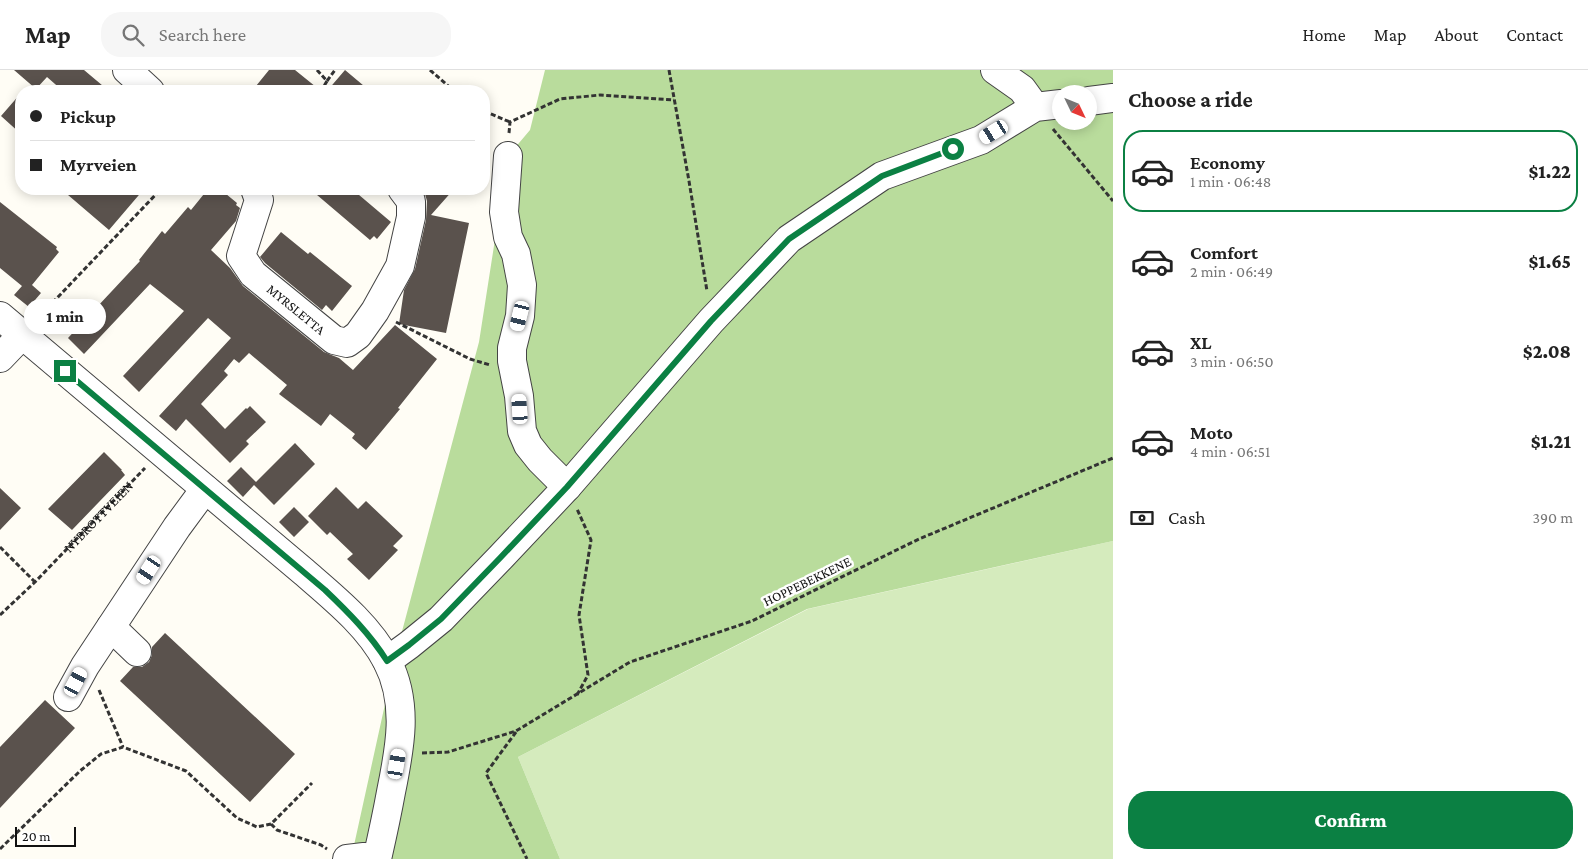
<!DOCTYPE html>
<html lang="en">
<head>
<meta charset="utf-8">
<style>
	body { margin:0; font-family:"Crimson Pro",serif; background:#f6f6f6; color:#222; height:100vh; display:flex; flex-direction:column; font-size:19px; white-space:nowrap }
	* { box-sizing:border-box; margin:0 }
	p { font-size:16px; color:#767676 }
	.icon { flex:none; width:28px; height:28px; fill:none; stroke:currentColor; stroke-width:2; stroke-linecap:round; stroke-linejoin:round }
	.map { position:relative; flex:1; overflow:hidden }
	.side { display:flex; flex-direction:column; background:#fff; width:475px }
	.side>* { flex:none }
	.hud { position:absolute; left:15px; top:15px; width:475px; height:110px; border-radius:20px; box-shadow:0 2px 12px #0003; display:grid; align-content:center; height:110px; padding:0 15px; background:#fff }
	.needle { width:32px; rotate:133deg }
	.buttons { position:absolute; left:1052px; top:15px; display:grid; gap:10px }
	.buttons a { display:grid; place-items:center; width:45px; height:45px; border-radius:50%; background:#fff; box-shadow:0 2px 12px #0003; font-size:25px }
	.scale { position:absolute; left:15px; bottom:12px; width:61px; box-sizing:border-box; padding-left:5px; border:2px solid #111; border-top:0; font-size:14px; line-height:18px; white-space:nowrap; color:#111; -webkit-text-stroke:4px #fff; paint-order:stroke }
	.end { position:absolute; width:22px; height:22px; margin:-11px; border:6px solid #0b8043; background:#fff; box-shadow:0 0 0 2px #fff }
	.from { border-radius:50% }
	.bubble { position:absolute; height:35px; border-radius:18px; background:#fff; box-shadow:0 2px 12px #0003; font-size:16px; font-weight:800; line-height:35px; text-align:center }
	.car { position:absolute; width:15px; height:30px; margin:-15px -8px; border-radius:6px; box-shadow:0 0 4px 1px #0007; background:linear-gradient(#fff 24%,#345 0 40%,#fff 0 76%,#345 0 86%,#fff 0) }
	.hud b { display:flex; align-items:center; gap:18px; height:48px; font-size:19px }
	.hud b+b { border-top:1px solid #e0e0e0 }
	.hud i { width:12px; height:12px; background:#222 }
	ul { padding:0; list-style:none }
	li { display:flex; align-items:center; gap:15px; height:82px; margin:0 10px 8px; padding:0 5px; border:2px solid transparent; border-radius:20px }
	li div { flex:1 }
	li b { display:block; font-size:19px }
	li em { font-style:normal; font-weight:800 }
	li.on { border-color:#0b8043 }
	li>.icon { width:45px; height:45px; stroke-width:1.5 }
	h2 { padding:0 15px; font-size:22px; line-height:60px }
	.pay { display:flex; align-items:center; gap:12px; height:55px; padding:0 15px; font-size:19px }
	.pay p { margin-inline-start:auto }
	.cta { display:flex; gap:10px; margin-top:auto; padding:10px 15px }
	.cta a { flex:1; height:58px; border-radius:20px; background:#0b8043; color:#fff; font-size:20px; font-weight:800; line-height:58px; text-align:center }
	header { display:flex; align-items:center; gap:30px; box-sizing:border-box; height:70px; padding:0 25px; background:#fff; border-bottom:1px solid #e0e0e0 }
	header strong { font-size:24px }
	nav { display:flex; gap:28px; margin-inline-start:auto; font-size:18px }
	.search { width:350px; height:45px; background:#f6f6f6; display:flex; align-items:center; gap:12px; box-sizing:border-box; padding:0 18px; border-radius:20px; color:#767676; font-size:19px }
	main { display:flex; flex:1; min-height:0 }
	.map>svg:first-child { display:block }
</style>
</head>
<body>
<header>
<strong>Map</strong>
<div class="search"><svg class="icon" aria-label="search" viewBox="0 0 24 24"><circle cx="10" cy="10" r="6"/><path d="M15 15l6 6"/></svg>Search here</div>
<nav><a>Home</a><a>Map</a><a>About</a><a>Contact</a></nav>
</header>
<main>
<div class="map">
<svg width="1113" height="789" viewBox="0 0 1113 789">
	<rect width="100%" height="100%" fill="#fffdf5"/>
	<path fill="#d5ebbd" d="M1113 471V789H560L518 687 808 539Z"/>
	<path fill="#b9dc9c" fill-rule="evenodd" d="M545 0H1113V471L807 539 518 687 560 789H351L396 584 479 272 508 86 530 60ZM1061 24H1089V51H1061Z"/>
	<path fill="#5a524d" d="M14 0H84L109 21H63L47 7 36 19Z
		M269 0H295L321 21H252Z
		M345 0 370 21H327Z
		M21 23V64L1 46Z
		M61 119H144L109 160Z
		M208 119H220L237 133 236 135 240 138 236 151 211 180 230 198 243 216 324 282 339 288 353 300 395 255 437 289 398 338 400 339 366 380 352 368 355 364 330 344 321 356 279 324 287 315 249 283 239 293 234 289 224 301 228 305 201 334 225 359 246 338 247 339 250 336 266 352 246 371 249 374 230 393 186 349 176 361 159 346 231 268 208 248 139 322 123 306 184 241 150 214 84 284 68 268 140 191 139 190 162 161 165 164 188 137 191 140Z
		M310 119H352L391 152 377 169 374 166 370 170Z
		M426 119H454L431 145 469 153 446 263 399 254 404 220 415 199 426 150 427 131 425 124Z
		M0 132 57 177 56 179 59 182 32 215 41 223 29 237 14 225 22 216 0 198Z
		M281 162 308 184 310 182 352 216 332 241 326 235 322 240 265 193 260 187Z
		M295 373 315 394 274 435 254 415 243 427 227 411 241 397 256 412Z
		M104 382 122 400H121L125 405 72 460 48 439Z
		M336 417 358 439 366 431 403 466 393 476 398 480 369 510 347 489 353 484 330 462 327 465 308 446Z
		M0 418 21 438 0 460Z
		M294 437 309 452 294 467 279 452Z
		M165 563 295 684 250 732 120 611 133 597H142L149 592 152 585V577Z
		M45 630 75 658 0 738V677Z"/>
	<g fill="none" stroke-linecap="round" stroke-linejoin="round">
		<defs>
			<g id="minor">
				<path d="M127 0 150 21"/>
				<path d="M995 0 1022 19 1035 37"/>
				<path d="M1089 31 1113 28"/>
				<path d="M508 86 504 142 508 167 516 184 522 215 520 246 512 278V291L519 326 522 361 528 375 540 390 567 417"/>
				<path id="s2" d="M255 119 259 130 241 186 253 204 334 270 347 273 358 265 375 241 400 196 411 147V131L402 119"/>
				<path d="M0 246 304 502C334 528 369 556 387 591 409 633 400 678 391 722 387 744 382 767 377 789"/>
				<path d="M0 288 22 265"/>
				<path d="M111 557 137 582"/>
				<path d="M387 591 409 575 441 549 500 488 567 417 711 251 789 169 882 106 981 70 1035 37 1061 34"/>
				<path d="M68 627 85 596 177 457 205 419"/>
				<path d="M347 789 364 787 377 788"/>
			</g>
		</defs>
		<use href="#minor" stroke="#444" stroke-width="30"/>
		<g stroke="#333" stroke-width="3" stroke-dasharray="5 2.5" stroke-linecap="butt">
			<path d="M317 0 327 11 321 21"/>
			<path d="M430 0 454 21"/>
			<path d="M669 0 689 111 707 221"/>
			<path d="M327 11 335 0"/>
			<path d="M484 41 510 52"/>
			<path d="M1053 59 1113 131"/>
			<path d="M509 63 510 52 560 29 600 25 674 30"/>
			<path d="M37 249 161 119"/>
			<path d="M396 252 470 289 490 295"/>
			<path d="M0 477 35 512"/>
			<path id="s1" d="M0 545 35 512 145 398"/>
			<path d="M99 620 123 677"/>
			<path d="M577 625 588 605 579 545 591 470 577 439"/>
			<path d="M516 662 486 703 527 789"/>
			<path d="M422 683 448 682 516 661 630 592 752 551 919 469 1113 388"/>
			<path d="M271 754 277 760 321 775 327 779"/>
			<path d="M0 779 80 701 101 684 123 677 186 701 237 748 257 757 271 754 312 713"/>
		</g>
		<use href="#minor" stroke="#fff" stroke-width="28"/>
	</g>
	<g fill="none" stroke-linecap="round" stroke-linejoin="round">
		<path stroke="#0b8043" stroke-width="6" d="M65 301 325 520C348 542 370 564 387 591L409 575 441 549 500 488 567 417 711 251 789 169 882 106 953 79"/>
	</g>
	<g text-anchor="middle" stroke-width="5" stroke-linejoin="round" paint-order="stroke">
		<g font-size="14" fill="#111" stroke="#fff">
			<text dy="5" stroke="none"><textPath href="#s2" startOffset="148">MYRSLETTA</textPath></text>
			<text dy="5" stroke="none"><textPath href="#s1" startOffset="139">NYBROTTVEIEN</textPath></text>
			<text transform="translate(807 511) rotate(-26)" y="5">HOPPEBEKKENE</text>
		</g>
	</g>
</svg>
<div class="buttons">
<a><svg class="needle" viewBox="-14 -14 28 28"><path d="M0-13l5 13h-10z" fill="#e53935"/><path d="M0 13l5-13h-10z" fill="#767676"/></svg></a>
</div>
<div class="scale">20 m</div>
<i class="end from" style="left:953px;top:79px"></i>
<i class="end" style="left:65px;top:301px"></i>
<div class="bubble" style="left:24px;top:229px;width:82px">1 min</div>
<i class="car" style="left:994px;top:62px;rotate:239deg"></i>
<i class="car" style="left:520px;top:246px;rotate:194deg"></i>
<i class="car" style="left:520px;top:339px;rotate:356deg"></i>
<i class="car" style="left:149px;top:500px;rotate:213deg"></i>
<i class="car" style="left:76px;top:612px;rotate:28deg"></i>
<i class="car" style="left:397px;top:694px;rotate:10deg"></i>
<div class="hud">
<b><i class="from"></i>Pickup</b>
<b><i></i>Myrveien</b>
</div>
</div>
<section class="side">
<h2>Choose a ride</h2>
<ul>
<li class="on"><svg class="icon" aria-label="car" viewBox="0 0 24 24"><path d="M5 17H2v-5l4-1 3-4h7l3 4 3 1v5h-3M9 17h6M6 11h13"/><circle cx="7" cy="17" r="2"/><circle cx="17" cy="17" r="2"/></svg><div><b>Economy</b><p>1 min · 06:48</p></div><em>$1.22</em></li>
<li><svg class="icon" aria-label="car" viewBox="0 0 24 24"><path d="M5 17H2v-5l4-1 3-4h7l3 4 3 1v5h-3M9 17h6M6 11h13"/><circle cx="7" cy="17" r="2"/><circle cx="17" cy="17" r="2"/></svg><div><b>Comfort</b><p>2 min · 06:49</p></div><em>$1.65</em></li>
<li><svg class="icon" aria-label="car" viewBox="0 0 24 24"><path d="M5 17H2v-5l4-1 3-4h7l3 4 3 1v5h-3M9 17h6M6 11h13"/><circle cx="7" cy="17" r="2"/><circle cx="17" cy="17" r="2"/></svg><div><b>XL</b><p>3 min · 06:50</p></div><em>$2.08</em></li>
<li><svg class="icon" aria-label="car" viewBox="0 0 24 24"><path d="M5 17H2v-5l4-1 3-4h7l3 4 3 1v5h-3M9 17h6M6 11h13"/><circle cx="7" cy="17" r="2"/><circle cx="17" cy="17" r="2"/></svg><div><b>Moto</b><p>4 min · 06:51</p></div><em>$1.21</em></li>
</ul>
<div class="pay"><svg class="icon" aria-label="cash" viewBox="0 0 24 24"><path d="M3 7h18v10H3z"/><circle cx="12" cy="12" r="2"/></svg>Cash<p>390 m</p></div>
<div class="cta"><a>Confirm</a></div>
</section>
</main>
</body>
</html>
